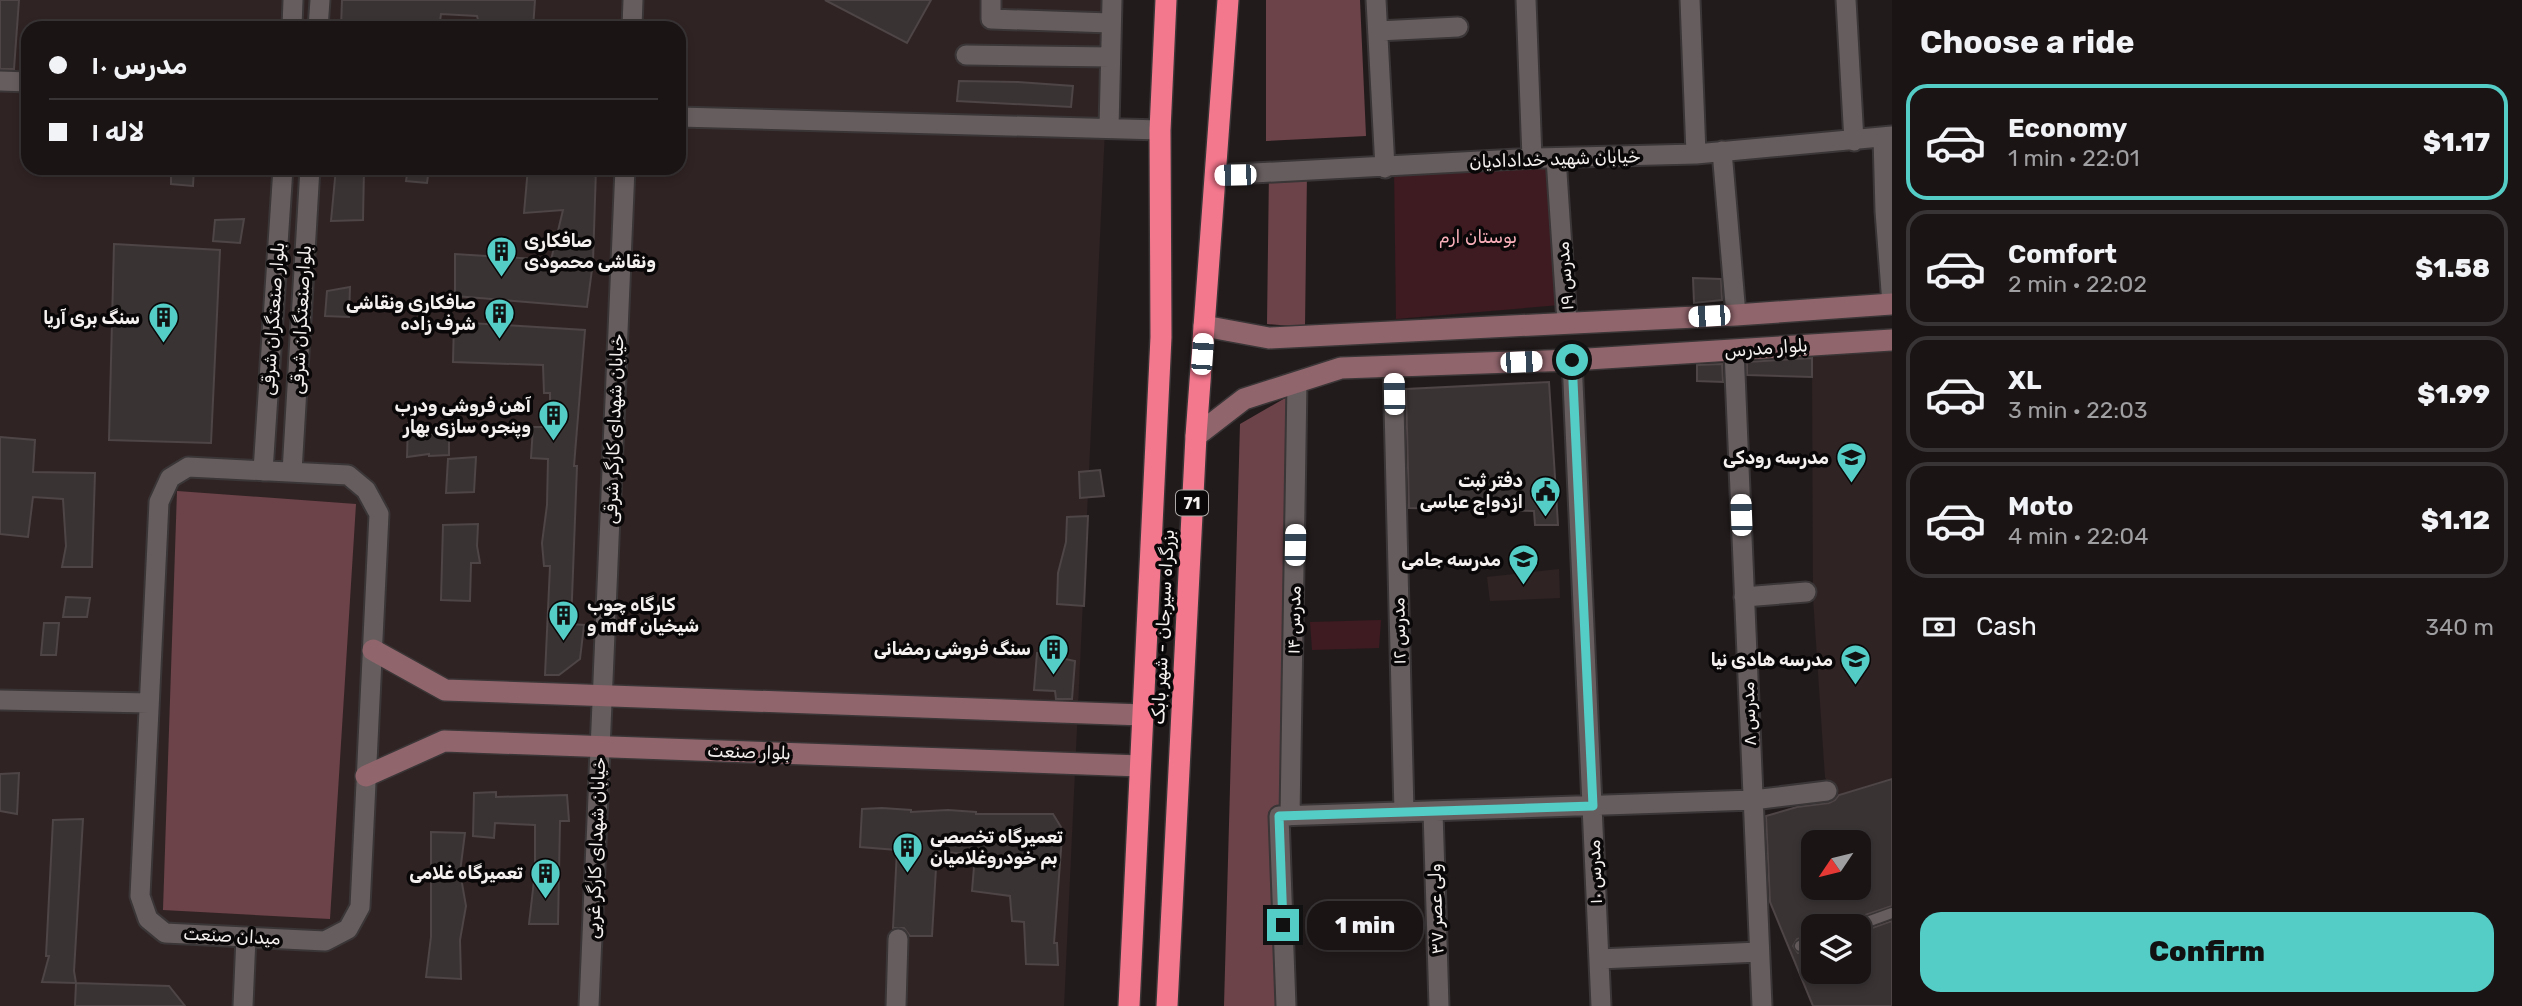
<!DOCTYPE html>
<html lang="en">
<head>
<meta charset="utf-8">
<style>
	body { margin:0; font-family:Rubik,Vazirmatn,sans-serif; background:#272122; color:#f1f3f6; height:100vh; display:flex; flex-direction:column; font-size:26px; white-space:nowrap }
	* { box-sizing:border-box; margin:0 }
	p { font-size:23px; color:#9f9ea0 }
	.icon { flex:none; width:38px; height:38px; fill:none; stroke:currentColor; stroke-width:2; stroke-linecap:round; stroke-linejoin:round }
	.map { position:relative; flex:1; overflow:hidden }
	.drawer { display:flex; flex-direction:column; background:#1a1415; width:630px }
	.drawer>* { flex:none }
	.hud { position:absolute; left:21px; top:21px; width:665px; height:154px; border-radius:21px; box-shadow:0 4px 10px #0003,0 0 0 2px #383334; display:grid; align-content:center; height:154px; padding:0 28px; background:#1a1415 }
	.needle { width:46px; rotate:235deg }
	.buttons { position:absolute; left:1801px; top:830px; display:grid; gap:14px }
	.buttons a { display:grid; place-items:center; width:70px; height:70px; border-radius:14px; background:#1a1415; box-shadow:0 4px 10px #0003,0 0 0 2px #383334; font-size:35px }
	.end { position:absolute; width:32px; height:32px; margin:-16px; border:9px solid #54cdc7; background:#111; box-shadow:0 0 0 4px #111 }
	.from { border-radius:50% }
	.bubble { position:absolute; height:49px; border-radius:21px; background:#1a1415; box-shadow:0 4px 10px #0003,0 0 0 2px #383334; font-size:23px; font-weight:800; line-height:49px; text-align:center }
	.car { position:absolute; width:21px; height:42px; margin:-21px -10px; border-radius:9px; box-shadow:0 0 5px 2px #0007; background:linear-gradient(#fff 24%,#345 0 40%,#fff 0 76%,#345 0 86%,#fff 0) }
	.hud b { display:flex; align-items:center; gap:24px; height:66px; font-size:26px }
	.hud b+b { border-top:2px solid #383334 }
	.hud i { width:18px; height:18px; background:#f1f3f6 }
	ul { padding:0; list-style:none }
	li { display:flex; align-items:center; gap:21px; height:116px; margin:0 14px 10px; padding:0 14px; border:4px solid #383334; border-radius:21px }
	li div { flex:1 }
	li b { display:block; font-size:26px }
	li em { font-style:normal; font-weight:800 }
	li.on { border-color:#54cdc7 }
	li>.icon { width:63px; height:63px; stroke-width:1.5 }
	h2 { padding:0 28px; font-size:32px; line-height:84px }
	.pay { display:flex; align-items:center; gap:18px; height:77px; padding:0 28px; font-size:26px }
	.pay p { margin-inline-start:auto }
	.primary-button { display:flex; gap:14px; margin-top:auto; padding:14px 28px }
	.primary-button a { flex:1; height:80px; border-radius:21px; background:#54cdc7; color:#111; font-size:28px; font-weight:800; line-height:80px; text-align:center }
	main { display:flex; flex:1; min-height:0 }
	.map>svg:first-child { display:block }
</style>
</head>
<body>
<main>
<div class="map">
<svg width="1892" height="1006" viewBox="0 0 1892 1006">
	<rect width="100%" height="100%" fill="#221b1c"/>
	<path fill="#302324" fill-rule="evenodd" d="M0 0H1111L1064 1006H0ZM28 28H679V168H28Z
		M1892 348V778L1835 796 1825 777 1813 597 1812 352Z
		M1559 569 1560 598 1490 601 1487 577Z"/>
	<path fill="#3e1a21" d="M1546 155 1560 305 1396 319 1394 167Z
		M1381 620 1379 648 1312 650 1310 622Z"/>
	<path fill="#6c4349" d="M1266 0H1360L1366 136 1266 141Z
		M1269 170 1307 172 1305 327 1267 324Z
		M1287 397 1285 1006H1224L1240 424Z
		M177 491 356 504 330 919 163 910Z"/>
	<path fill="#3a3333" stroke="#4d4546" stroke-width="2" fill-rule="evenodd" d="M0 0H19L14 69H0Z
		M342 0H535L533 28H480L477 16 441 14 439 28H341Z
		M825 0H931L907 43Z
		M959 81 1018 82 1073 86 1071 107 957 101Z
		M171 168H194L193 186 171 184Z
		M336 168H364L363 220 331 221Z
		M408 168H429L427 183 406 181Z
		M528 168H596L593 262 587 307 455 296V254L551 260 563 210 524 213Z
		M244 219 240 243 213 241 215 220Z
		M114 244 220 250 211 443 109 440Z
		M1693 278 1721 279 1722 300 1694 303Z
		M350 287 349 317 325 316 327 291Z
		M454 322 585 330 574 466H577L571 624 584 625 580 659 559 675H545L550 566H544L542 543 547 505 548 459 531 458 533 427H550V393H544L543 365 453 362Z
		M1812 358V377L1747 375V362Z
		M1722 364 1723 382 1697 381V365Z
		M1549 382 1558 525H1535L1534 511 1409 508 1406 389Z
		M408 423 423 424V435L449 434V455L429 456V454L407 457Z
		M0 437 35 440 33 472 95 473 92 567H62L66 546 63 499 33 497 28 537 0 534Z
		M476 457 474 492 446 493 448 459Z
		M1100 470 1104 496 1080 498 1079 472Z
		M1088 516 1084 606 1057 604 1058 573 1066 542 1067 517Z
		M478 524 477 546 480 563H471L470 601 441 600 443 525Z
		M66 597 90 598 87 617H63Z
		M44 623H59L56 655H41Z
		M1037 653 1075 661 1072 699H1056L1055 691 1034 690Z
		M19 773 17 814 0 811V774Z
		M1892 779V906L1853 919 1849 926H1813V934L1797 939 1793 946 1798 953 1813 949V971H1858V933L1892 921V1006H1813L1770 902 1766 816 1797 807 1829 803 1835 800 1839 795ZM1813 842H1858V887H1813Z
		M496 792V797L567 795 569 821H560L558 924H529L535 872V825L495 823 494 838 473 836 474 793Z
		M882 808 911 810V812L948 810 976 812V814H1053L1061 827 1062 836 1054 943H1057L1058 965 1026 964 1024 922 1012 921 1010 896 972 891 975 855 937 851 932 936H910L904 928H893L897 850 860 847 862 809Z
		M83 819 74 971 76 983 42 982 49 956H46L53 820Z
		M431 832 465 833 460 872 466 906 460 940 461 979 426 977 431 937Z
		M76 983 169 986 185 1006H75Z"/>
	<g fill="none" stroke-linecap="round" stroke-linejoin="round">
		<defs>
			<path id="lane" d="M1856 926 1892 913
				M1800 946 1813 941"/>
			<path id="street" d="M991 0V19L1110 23
				M1376 0 1385 168
				M1526 0 1532 158
				M1690 0 1696 154
				M1846 0 1854 141
				M292 28 293 0
				M318 28 320 0
				M632 28 633 0
				M1378 31 1458 27
				M966 55 1110 57
				M0 81 28 82
				M679 117 1160 130
				M1109 128 1112 0
				M1883 137 1885 211 1892 304
				M1722 151 1736 315
				M1556 158 1567 322
				M1217 175 1537 158 1696 154 1892 136
				M1734 350 1762 1006
				M1572 360 1601 1006
				M1393 366 1404 812
				M188 467 348 475 366 490 379 514 360 907 348 929 325 941 165 933 148 919 140 896 159 502 170 478Z
				M263 471 283 168
				M292 472 310 168
				M1744 597 1806 592
				M0 700 149 703
				M1433 811 1439 1006
				M1290 816 1297 382
				M1599 959 1759 952
				M243 1006 246 937
				M589 1006 625 168
				M896 1006 898 939
				M1286 1006 1279 816 1753 800 1827 791"/>
			<path id="secondary" d="M1204 326 1269 338 1736 315 1892 304
				M1196 436 1244 399 1341 368 1572 360 1892 340
				M373 650 445 690 1143 715
				M366 776 444 741 1140 766"/>
			<path id="highway" d="M1129 1006 1161 337 1160 130 1166 0
				M1167 1006 1196 436 1228 0"/>
		</defs>
		<use href="#lane" stroke="#3a3536" stroke-width="13"/>
		<use href="#street" stroke="#3a3536" stroke-width="23"/>
		<use href="#secondary" stroke="#3a3536" stroke-width="24"/>
		<use href="#highway" stroke="#3a3536" stroke-width="24"/>
		<use href="#lane" stroke="#665d5e" stroke-width="10"/>
		<use href="#street" stroke="#665d5e" stroke-width="19"/>
		<use href="#secondary" stroke="#90656c" stroke-width="21"/>
		<use href="#highway" stroke="#f3778d" stroke-width="21"/>
	</g>
	<g fill="none" stroke-linecap="round" stroke-linejoin="round">
		<path stroke="#54cdc7" stroke-width="9" d="M1283 925 1279 816 1593 806 1572 360"/>
	</g>
	<defs>
		<symbol id="building-pin" viewBox="-11 -11 22 30"><path d="M0 17L-7.5 6A9.5 9.5 0 1 1 7.5 6Z" fill="#54cdc7" stroke="#090707"/><path d="M-4-6H4V6H1V3H-1V6H-4ZM-2.5-4.3h1.7v1.8h-1.7ZM.8-4.3h1.7v1.8H.8ZM-2.5-1h1.7V.8h-1.7ZM.8-1h1.7V.8H.8Z" fill="#111"/></symbol>
		<symbol id="school-pin" viewBox="-11 -11 22 30"><path d="M0 17L-7.5 6A9.5 9.5 0 1 1 7.5 6Z" fill="#54cdc7" stroke="#090707"/><path d="M0-5L7-2L0 1L-7-2ZM-4 1L0 2.5L4 1V4Q0 6-4 4Z" fill="#111"/></symbol>
		<symbol id="civic-pin" viewBox="-11 -11 22 30"><path d="M0 17L-7.5 6A9.5 9.5 0 1 1 7.5 6Z" fill="#54cdc7" stroke="#090707"/><path d="M-.6-6.5H3V-4.5H.6V-3L4-1V1h2V6H-6V1h2V-1L-.6-3ZM-1.2 2.5V6h2.4V2.5Z" fill="#111"/></symbol>
	</defs>
	<g fill-rule="evenodd">
		<use href="#building-pin" x="484" y="234" width="35" height="47"/>
		<use href="#building-pin" x="482" y="296" width="35" height="47"/>
		<use href="#building-pin" x="146" y="300" width="35" height="47"/>
		<use href="#building-pin" x="536" y="398" width="35" height="47"/>
		<use href="#school-pin" x="1834" y="440" width="35" height="47"/>
		<use href="#civic-pin" x="1528" y="474" width="35" height="47"/>
		<use href="#school-pin" x="1506" y="542" width="35" height="47"/>
		<use href="#building-pin" x="546" y="598" width="35" height="47"/>
		<use href="#building-pin" x="1036" y="632" width="35" height="47"/>
		<use href="#school-pin" x="1838" y="642" width="35" height="47"/>
		<use href="#building-pin" x="890" y="830" width="35" height="47"/>
		<use href="#building-pin" x="528" y="856" width="35" height="47"/>
	</g>
	<g text-anchor="middle" stroke-width="7" stroke-linejoin="round" paint-order="stroke">
		<rect fill="#090707" stroke="#aeaaaa" stroke-width="2" x="1176" y="490.5" width="32" height="25" rx="5"/>
		<g font-size="16" font-weight="bold" fill="#f5f0f0">
			<text x="1192" y="509">71</text>
		</g>
		<g font-size="18" fill="#f5f0f0" stroke="#090707">
			<text transform="translate(1555 159) rotate(-2)" y="6">خیابان شهید خدادادیان</text>
			<text transform="translate(1565 276) rotate(-94)" y="6">مدرس ۱۹</text>
			<text transform="translate(273 319) rotate(-86)" y="6">بلوار صنعتگران شرقی</text>
			<text transform="translate(301 320) rotate(-87)" y="6">بلوارصنعتگران شرقی</text>
			<text transform="translate(1766 348) rotate(-4)" y="6">بلوار مدرس</text>
			<text transform="translate(614 429) rotate(-88)" y="6">خیابان شهدای کارگر شرقی</text>
			<text transform="translate(1294 620) rotate(-89)" y="6">مدرس ۱۴</text>
			<text transform="translate(1163 627) rotate(-87)" y="6">بزرگراه سیرجان - شهر بابک</text>
			<text transform="translate(1399 631) rotate(-91)" y="6">مدرس ۱۲</text>
			<text transform="translate(1749 714) rotate(-92)" y="6">مدرس ۸</text>
			<text transform="translate(749 752) rotate(2)" y="6">بلوار صنعت</text>
			<text transform="translate(596 848) rotate(-88)" y="6">خیابان شهدای کارگر غربی</text>
			<text transform="translate(1595 872) rotate(-92)" y="6">مدرس ۱۰</text>
			<text transform="translate(1436 909) rotate(-92)" y="6">ولی عصر ۳۷</text>
			<text transform="translate(232 936) rotate(3)" y="6">میدان صنعت</text>
		</g>
		<g font-size="18" fill="#fab0ba" stroke="#090707">
			<text x="1478" y="243">بوستان ارم</text>
		</g>
		<g font-size="18" font-weight="bold" fill="#f5f0f0" stroke="#090707" text-anchor="end">
			<text x="524" y="247" text-anchor="start">صافکاری<tspan x="524" dy="21">ونقاشی محمودی</tspan></text>
			<text x="476" y="309">صافکاری ونقاشی<tspan x="476" dy="21">شرف زاده</tspan></text>
			<text x="140" y="324">سنگ بری آریا</text>
			<text x="531" y="412">آهن فروشی ودرب<tspan x="531" dy="21">وپنجره سازی بهار</tspan></text>
			<text x="1829" y="464">مدرسه رودکی</text>
			<text x="1523" y="487">دفتر ثبت<tspan x="1523" dy="21">ازدواج عباسی</tspan></text>
			<text x="1501" y="566">مدرسه جامی</text>
			<text x="587" y="611" text-anchor="start">کارگاه چوب<tspan x="587" dy="21">و mdf شیخیان</tspan></text>
			<text x="1031" y="655">سنگ فروشی رمضانی</text>
			<text x="1833" y="666">مدرسه هادی نیا</text>
			<text x="930" y="843" text-anchor="start">تعمیرگاه تخصصی<tspan x="930" dy="21">بم خودروغلامیان</tspan></text>
			<text x="523" y="879">تعمیرگاه غلامی</text>
		</g>
	</g>
</svg>
<div class="buttons">
<a><svg class="needle" viewBox="-14 -14 28 28"><path d="M0-13l5 13h-10z" fill="#e53935"/><path d="M0 13l5-13h-10z" fill="#9f9ea0"/></svg></a>
<a><svg class="icon" aria-label="layers" viewBox="0 0 24 24"><path d="M12 4l9 5-9 5-9-5zM3 14l9 5 9-5"/></svg></a>
</div>
<i class="end from" style="left:1572px;top:360px"></i>
<i class="end" style="left:1283px;top:925px"></i>
<div class="bubble" style="left:1307px;top:901px;width:116px">1 min</div>
<i class="car" style="left:1235px;top:175px;rotate:269deg"></i>
<i class="car" style="left:1709px;top:316px;rotate:267deg"></i>
<i class="car" style="left:1202px;top:354px;rotate:4deg"></i>
<i class="car" style="left:1521px;top:362px;rotate:88deg"></i>
<i class="car" style="left:1394px;top:394px;rotate:359deg"></i>
<i class="car" style="left:1741px;top:515px;rotate:358deg"></i>
<i class="car" style="left:1295px;top:545px;rotate:1deg"></i>
<div class="hud">
<b><i class="from"></i>مدرس ۱۰</b>
<b><i></i>لاله ۱</b>
</div>
</div>
<section class="drawer">
<h2>Choose a ride</h2>
<ul>
<li class="on"><svg class="icon" aria-label="car" viewBox="0 0 24 24"><path d="M5 17H2v-5l4-1 3-4h7l3 4 3 1v5h-3M9 17h6M6 11h13"/><circle cx="7" cy="17" r="2"/><circle cx="17" cy="17" r="2"/></svg><div><b>Economy</b><p>1 min · 22:01</p></div><em>$1.17</em></li>
<li><svg class="icon" aria-label="car" viewBox="0 0 24 24"><path d="M5 17H2v-5l4-1 3-4h7l3 4 3 1v5h-3M9 17h6M6 11h13"/><circle cx="7" cy="17" r="2"/><circle cx="17" cy="17" r="2"/></svg><div><b>Comfort</b><p>2 min · 22:02</p></div><em>$1.58</em></li>
<li><svg class="icon" aria-label="car" viewBox="0 0 24 24"><path d="M5 17H2v-5l4-1 3-4h7l3 4 3 1v5h-3M9 17h6M6 11h13"/><circle cx="7" cy="17" r="2"/><circle cx="17" cy="17" r="2"/></svg><div><b>XL</b><p>3 min · 22:03</p></div><em>$1.99</em></li>
<li><svg class="icon" aria-label="car" viewBox="0 0 24 24"><path d="M5 17H2v-5l4-1 3-4h7l3 4 3 1v5h-3M9 17h6M6 11h13"/><circle cx="7" cy="17" r="2"/><circle cx="17" cy="17" r="2"/></svg><div><b>Moto</b><p>4 min · 22:04</p></div><em>$1.12</em></li>
</ul>
<div class="pay"><svg class="icon" aria-label="cash" viewBox="0 0 24 24"><path d="M3 7h18v10H3z"/><circle cx="12" cy="12" r="2"/></svg>Cash<p>340 m</p></div>
<div class="primary-button"><a>Confirm</a></div>
</section>
</main>
</body>
</html>
